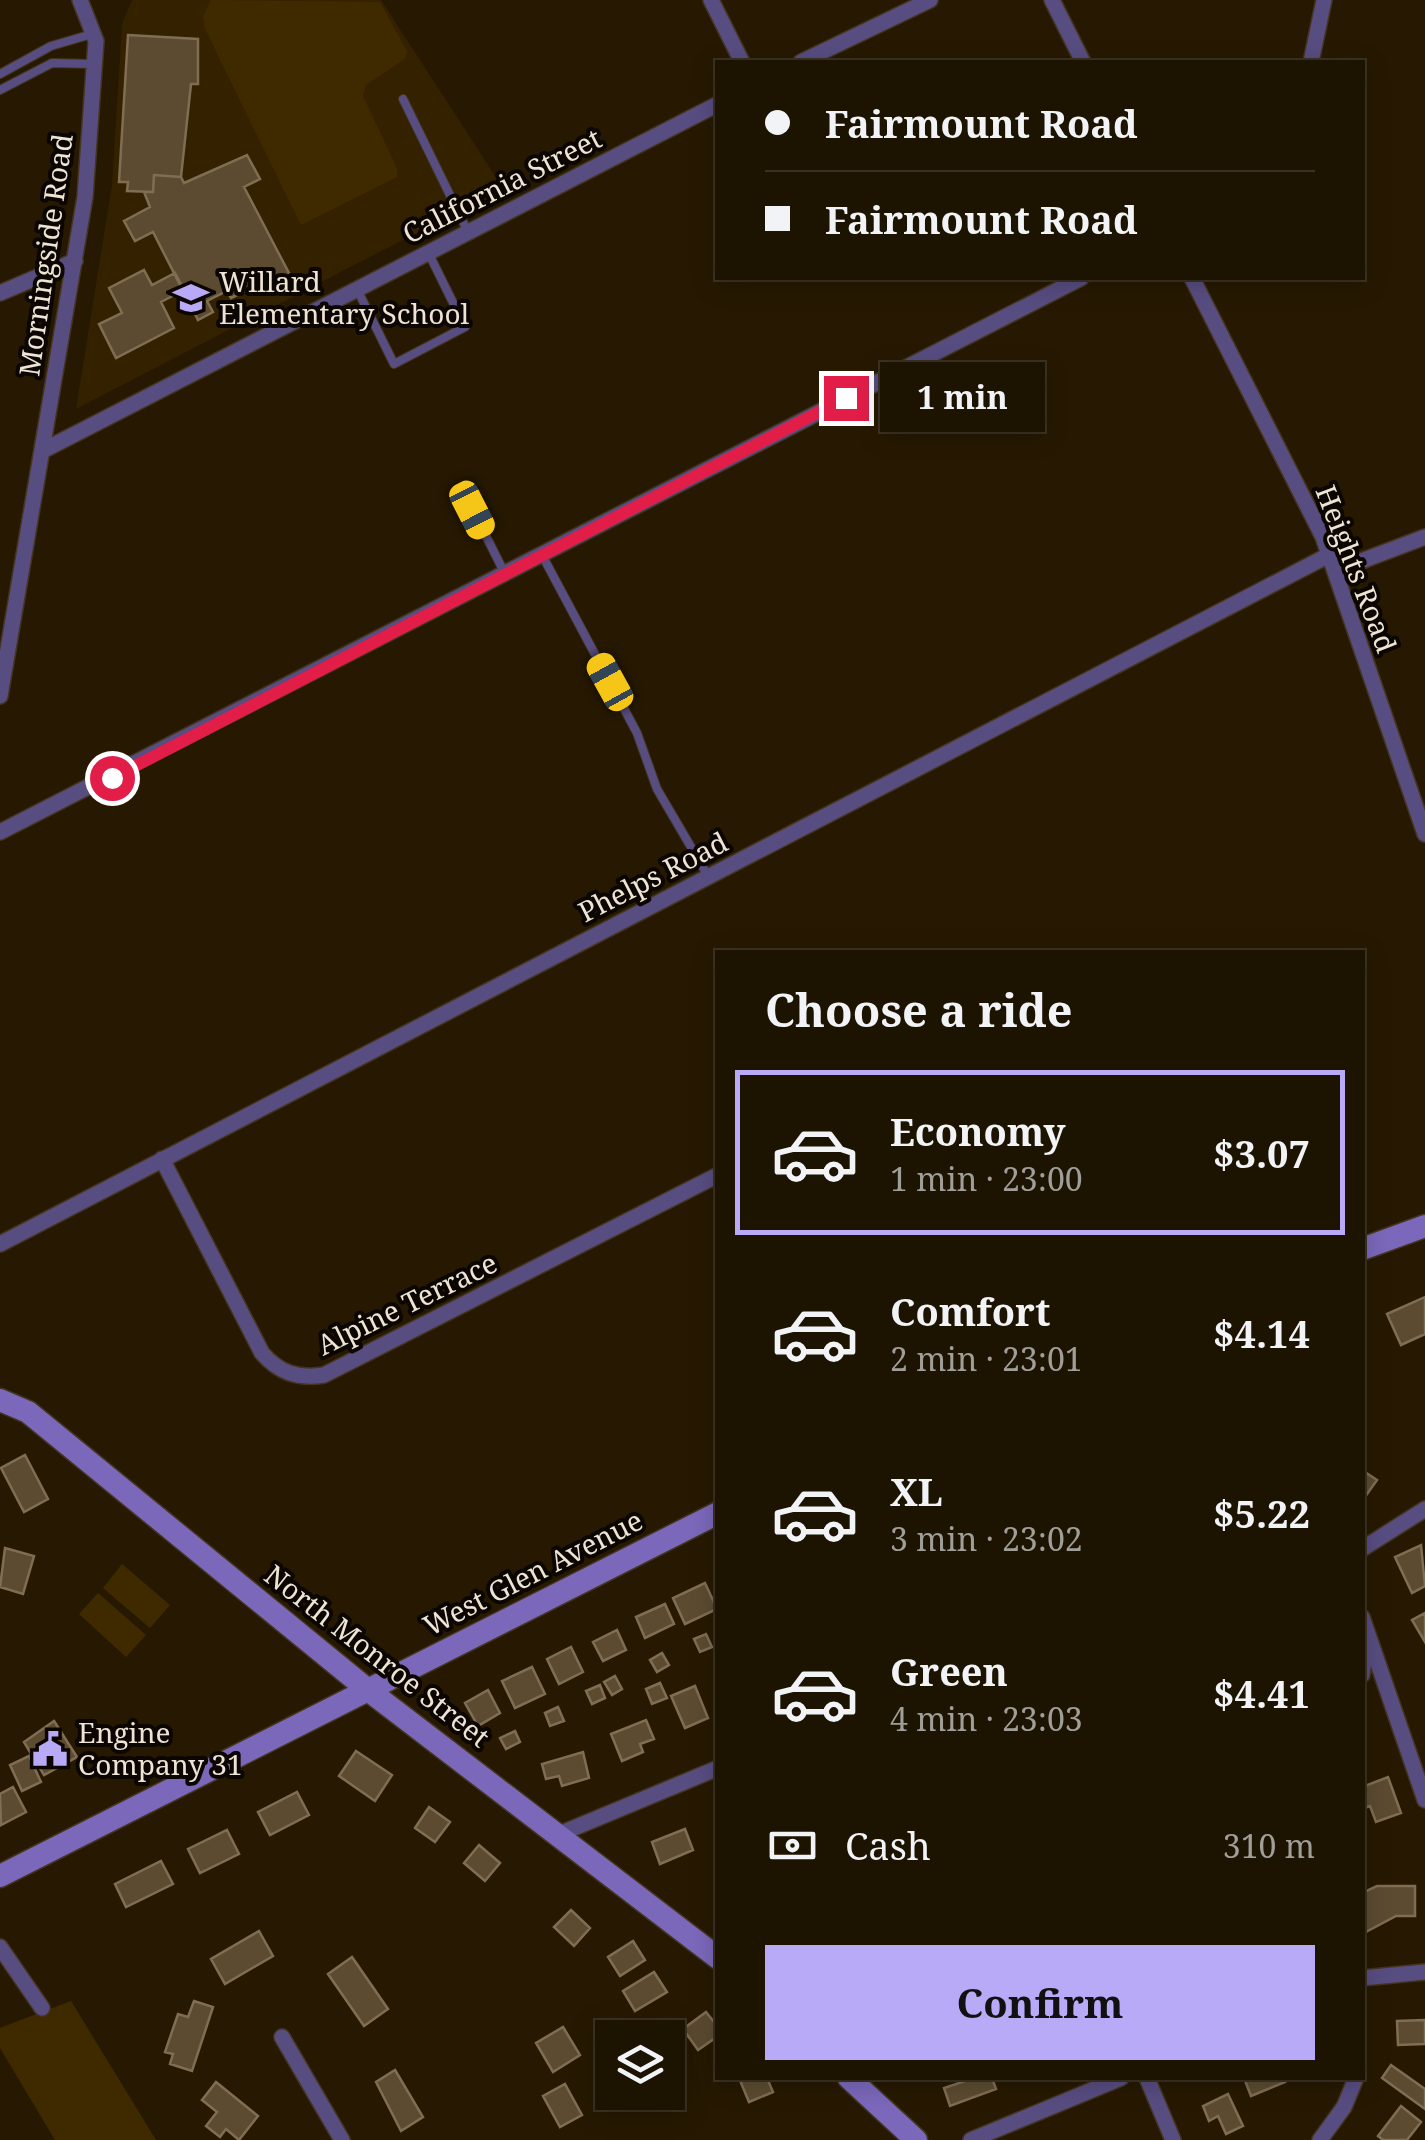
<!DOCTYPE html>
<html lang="en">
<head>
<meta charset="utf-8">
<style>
	body { margin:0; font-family:"Noto Serif",serif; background:#2a2010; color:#f1f3f6; height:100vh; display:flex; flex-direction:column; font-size:38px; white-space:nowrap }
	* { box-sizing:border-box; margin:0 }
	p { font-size:32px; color:#a09e99 }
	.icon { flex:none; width:55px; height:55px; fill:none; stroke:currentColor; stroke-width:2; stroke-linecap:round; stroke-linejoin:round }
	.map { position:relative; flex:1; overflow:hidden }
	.sheet { position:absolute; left:715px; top:950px; width:650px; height:1130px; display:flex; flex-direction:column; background:#1d1301; border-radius:0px; box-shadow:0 5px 25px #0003,0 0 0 2px #3b3223 }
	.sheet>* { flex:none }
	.hud { position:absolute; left:715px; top:60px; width:650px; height:220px; border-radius:0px; box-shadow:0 5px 25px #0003,0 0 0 2px #3b3223; display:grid; align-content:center; height:220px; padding:0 50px; background:#1d1301 }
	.controls { position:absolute; left:595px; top:2020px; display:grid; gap:20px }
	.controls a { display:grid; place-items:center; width:90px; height:90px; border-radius:0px; background:#1d1301; box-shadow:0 5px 25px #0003,0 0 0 2px #3b3223; font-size:50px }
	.end { position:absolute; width:45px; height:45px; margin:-22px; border:12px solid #e11d48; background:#fff; box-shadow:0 0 0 5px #fff }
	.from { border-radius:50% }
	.bubble { position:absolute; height:70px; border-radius:0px; background:#1d1301; box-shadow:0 5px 25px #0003,0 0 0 2px #3b3223; font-size:32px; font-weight:700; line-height:70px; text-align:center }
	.car { position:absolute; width:30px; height:60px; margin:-30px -15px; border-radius:12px; box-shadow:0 0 8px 2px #0007; background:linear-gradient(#f5c518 24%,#345 0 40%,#f5c518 0 76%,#345 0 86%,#f5c518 0) }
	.hud b { display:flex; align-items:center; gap:35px; height:95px; font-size:38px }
	.hud b+b { border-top:2px solid #3b3223 }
	.hud i { width:25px; height:25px; background:#f1f3f6 }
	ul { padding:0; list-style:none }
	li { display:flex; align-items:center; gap:30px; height:165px; margin:0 20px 15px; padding:0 30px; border:5px solid transparent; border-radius:0px }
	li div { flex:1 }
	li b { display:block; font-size:38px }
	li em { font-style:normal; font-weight:700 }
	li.current { border-color:#b9aaf7 }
	li>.icon { width:90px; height:90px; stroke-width:1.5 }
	h2 { padding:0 50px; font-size:45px; line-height:120px }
	.pay { display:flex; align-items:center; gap:25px; height:110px; padding:0 50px; font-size:38px }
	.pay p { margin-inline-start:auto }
	.primary-button { display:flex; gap:20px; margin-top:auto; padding:20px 50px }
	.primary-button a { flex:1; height:115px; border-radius:0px; background:#b9aaf7; color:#111; font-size:40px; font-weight:700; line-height:115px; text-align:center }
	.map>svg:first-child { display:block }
</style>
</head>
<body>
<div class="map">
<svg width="1425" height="2140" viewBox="0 0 1425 2140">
	<rect width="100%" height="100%" fill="#271901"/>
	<path fill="#342100" d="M132 0H381L503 188 76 409 112 185 122 24Z"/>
	<path fill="#3f2a00" d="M211 0 380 2 407 51 406 58 366 85 363 96 397 168V177L301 225 205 29 203 16Z
		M122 1564 170 1605 150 1628 103 1588Z
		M98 1593 146 1635 126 1657 79 1614Z
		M71 2001 156 2140H55L0 2048V2028Z"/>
	<path fill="#5c4b31" stroke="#806e53" stroke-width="2.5" d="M128 35 198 39V84H191L181 177 154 175 153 192 127 191 128 182H119Z
		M247 155 260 179 244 187 290 275 270 285 264 273 248 282 252 288 231 298 227 291 207 301 213 312 198 320 153 232 135 241 124 221 150 207 144 192H153L154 175 181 177 184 183Z
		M144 270 152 285 175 273 184 290 161 302 174 328 116 358 99 324 122 313 109 288Z
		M1425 1297V1334L1401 1345 1387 1314Z
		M25 1455 48 1499 24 1512 1 1468Z
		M1362 1470 1377 1480 1362 1501Z
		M1421 1545 1425 1586 1412 1593 1395 1557Z
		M5 1548 34 1556 23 1594 0 1587Z
		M705 1583 717 1609 685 1624 673 1598Z
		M665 1604 674 1624 645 1638 636 1617Z
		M1425 1613V1642L1412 1620Z
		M617 1630 626 1650 603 1661 593 1642Z
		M706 1634 712 1647 700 1652 694 1639Z
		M571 1647 583 1672 559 1684 547 1659Z
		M662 1653 669 1665 657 1672 650 1660Z
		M532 1667 545 1694 515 1708 502 1681Z
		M615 1676 622 1689 612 1695 604 1682Z
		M660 1683 667 1698 652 1704 646 1689Z
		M600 1685 605 1698 592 1704 586 1691Z
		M695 1686 708 1718 685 1728 671 1696Z
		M488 1690 500 1713 478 1726 465 1703Z
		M558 1707 564 1721 550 1726 545 1713Z
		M646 1720 654 1739 640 1744 643 1752 622 1761 611 1734Z
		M54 1721 77 1757 44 1775 24 1742Z
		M515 1731 520 1742 506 1749 500 1738Z
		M356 1751 392 1775 375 1801 339 1776Z
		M583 1752 589 1778 562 1786 559 1776 546 1779 542 1764Z
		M29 1756 41 1782 22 1791 10 1765Z
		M1388 1777 1401 1813 1376 1822 1370 1806 1362 1809V1787Z
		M13 1787 26 1812 1 1825 0 1794Z
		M297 1792 309 1815 270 1835 258 1812Z
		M429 1807 450 1822 435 1842 415 1828Z
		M685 1829 693 1850 660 1864 652 1842Z
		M227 1830 239 1854 200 1873 188 1849Z
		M479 1845 500 1863 485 1881 464 1863Z
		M161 1861 173 1884 126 1907 115 1884Z
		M1377 1886H1415V1916H1396L1364 1933 1362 1893Z
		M571 1910 590 1928 574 1946 554 1927Z
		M259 1931 273 1956 225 1984 211 1959Z
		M633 1941 645 1960 620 1976 608 1957Z
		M352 1957 388 2009 364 2026 328 1974Z
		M654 1972 667 1992 635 2011 623 1991Z
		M194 2001 213 2007 192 2071 170 2064 173 2054 165 2052 178 2014 188 2017Z
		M706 2012 718 2027V2036L698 2050 683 2029Z
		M1425 2020V2044L1398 2045 1397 2021Z
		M563 2027 580 2055 553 2072 536 2043Z
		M1391 2065 1425 2089V2109L1382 2078Z
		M395 2070 423 2117 401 2131 376 2082Z
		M739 2078H767L773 2092 749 2102Z
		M974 2078H992L996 2089 950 2106 944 2088Z
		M1244 2078H1283L1285 2082 1251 2096Z
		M216 2082 258 2116 239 2140 226 2129 220 2137 206 2126 217 2112 202 2100Z
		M565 2084 582 2115 560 2127 543 2096Z
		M1228 2094 1243 2126 1226 2134 1218 2116 1209 2121 1203 2106Z
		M1401 2106 1421 2122 1407 2140H1383L1378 2136Z"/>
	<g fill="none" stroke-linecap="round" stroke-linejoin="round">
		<defs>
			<path id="lane" d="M0 74 51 46 92 34
				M0 90 52 63 94 64
				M403 99 468 232
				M357 289 394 364 465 327 429 254
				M473 510 505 574
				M542 555 637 733 657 789 708 876"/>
			<path id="street" d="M711 0 742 62
				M1052 0 1083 62
				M801 62 930 0
				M1311 62 1324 0
				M1192 278 1323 537 1425 834
				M0 293 75 261
				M42 451 718 104
				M1335 571 1425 537
				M0 696 85 197 96 41 80 0
				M0 832 1081 278
				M162 1159 262 1353C279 1373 298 1379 324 1375L718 1175
				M0 1244 1329 555
				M1362 1549 1425 1509
				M1362 1617 1425 1800
				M1362 1675 1367 1641
				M557 1835 718 1768
				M0 1947 42 2008
				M1362 1978 1425 1972
				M282 2037 342 2140
				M1147 2078 1173 2140
				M971 2140 1121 2078
				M1320 2140 1344 2107 1356 2078"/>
			<path id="secondary" d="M1362 1249 1425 1226
				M0 1400 28 1412 368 1690 718 1958
				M0 1876 718 1513
				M849 2078 916 2140"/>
		</defs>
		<use href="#lane" stroke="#43351f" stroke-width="10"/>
		<use href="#street" stroke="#43351f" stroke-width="18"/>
		<use href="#secondary" stroke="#43351f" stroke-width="25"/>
		<use href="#lane" stroke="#584d81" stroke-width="8"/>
		<use href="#street" stroke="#584d81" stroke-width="15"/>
		<use href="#secondary" stroke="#7b68bb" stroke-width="22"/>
	</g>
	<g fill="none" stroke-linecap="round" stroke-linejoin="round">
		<path stroke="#e11d48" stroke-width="12" d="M112 778 846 398"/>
	</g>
	<defs>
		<symbol id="school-bare" viewBox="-9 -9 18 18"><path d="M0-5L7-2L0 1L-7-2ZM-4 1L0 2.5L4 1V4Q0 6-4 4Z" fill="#b9aaf7" stroke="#0b0601" stroke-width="2.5" paint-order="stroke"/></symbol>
		<symbol id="civic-bare" viewBox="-9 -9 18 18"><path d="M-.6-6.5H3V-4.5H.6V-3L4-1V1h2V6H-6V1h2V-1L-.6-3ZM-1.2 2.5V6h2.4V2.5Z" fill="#b9aaf7" stroke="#0b0601" stroke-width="2.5" paint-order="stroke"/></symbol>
	</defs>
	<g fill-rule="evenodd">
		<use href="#school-bare" x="166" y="273" width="50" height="50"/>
		<use href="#civic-bare" x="25" y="1724" width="50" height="50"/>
	</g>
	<g text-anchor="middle" stroke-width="8" stroke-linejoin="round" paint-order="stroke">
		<g font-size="28" fill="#eee4d5" stroke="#0b0601">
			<text transform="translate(502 186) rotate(-27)" y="10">California Street</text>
			<text transform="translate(46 255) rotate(-82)" y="10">Morningside Road</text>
			<text transform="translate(1356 569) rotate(69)" y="10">Heights Road</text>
			<text transform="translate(653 877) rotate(-27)" y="10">Phelps Road</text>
			<text transform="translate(407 1304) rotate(-26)" y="10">Alpine Terrace</text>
			<text transform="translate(533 1573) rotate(-27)" y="10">West Glen Avenue</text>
			<text transform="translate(377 1656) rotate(38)" y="10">North Monroe Street</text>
		</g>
		<g font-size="28" fill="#eee4d5" stroke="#0b0601" text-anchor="start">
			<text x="219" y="292">Willard<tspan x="219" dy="32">Elementary School</tspan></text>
			<text x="78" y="1743">Engine<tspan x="78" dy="32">Company 31</tspan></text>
		</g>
	</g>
</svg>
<div class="controls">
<a><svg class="icon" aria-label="layers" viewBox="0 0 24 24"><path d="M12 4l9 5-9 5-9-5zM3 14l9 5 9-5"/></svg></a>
</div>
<i class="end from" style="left:112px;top:778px"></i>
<i class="end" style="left:846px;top:398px"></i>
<div class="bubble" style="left:880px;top:362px;width:165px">1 min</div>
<i class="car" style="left:472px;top:510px;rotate:153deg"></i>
<i class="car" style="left:610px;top:682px;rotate:331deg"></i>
<div class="hud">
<b><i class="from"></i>Fairmount Road</b>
<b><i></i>Fairmount Road</b>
</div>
<section class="sheet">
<h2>Choose a ride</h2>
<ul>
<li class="current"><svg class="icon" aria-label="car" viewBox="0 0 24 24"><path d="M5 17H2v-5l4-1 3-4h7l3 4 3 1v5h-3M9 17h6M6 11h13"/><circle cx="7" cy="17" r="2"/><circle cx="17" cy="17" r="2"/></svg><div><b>Economy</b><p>1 min · 23:00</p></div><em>$3.07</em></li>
<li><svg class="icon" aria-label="car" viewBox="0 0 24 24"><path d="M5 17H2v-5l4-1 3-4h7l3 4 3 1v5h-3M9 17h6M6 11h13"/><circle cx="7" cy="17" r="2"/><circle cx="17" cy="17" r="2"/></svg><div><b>Comfort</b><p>2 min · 23:01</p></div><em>$4.14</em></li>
<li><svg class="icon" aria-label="car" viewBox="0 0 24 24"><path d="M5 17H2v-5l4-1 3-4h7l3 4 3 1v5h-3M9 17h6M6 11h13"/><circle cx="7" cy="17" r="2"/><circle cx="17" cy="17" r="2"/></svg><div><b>XL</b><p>3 min · 23:02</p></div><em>$5.22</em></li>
<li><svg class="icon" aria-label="car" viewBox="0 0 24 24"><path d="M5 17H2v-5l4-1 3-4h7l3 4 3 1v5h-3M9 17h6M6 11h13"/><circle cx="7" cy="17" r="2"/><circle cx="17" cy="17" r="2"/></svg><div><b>Green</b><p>4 min · 23:03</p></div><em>$4.41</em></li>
</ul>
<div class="pay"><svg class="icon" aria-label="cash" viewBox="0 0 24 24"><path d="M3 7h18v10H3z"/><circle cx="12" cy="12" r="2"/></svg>Cash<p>310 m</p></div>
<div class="primary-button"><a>Confirm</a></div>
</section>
</div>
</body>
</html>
